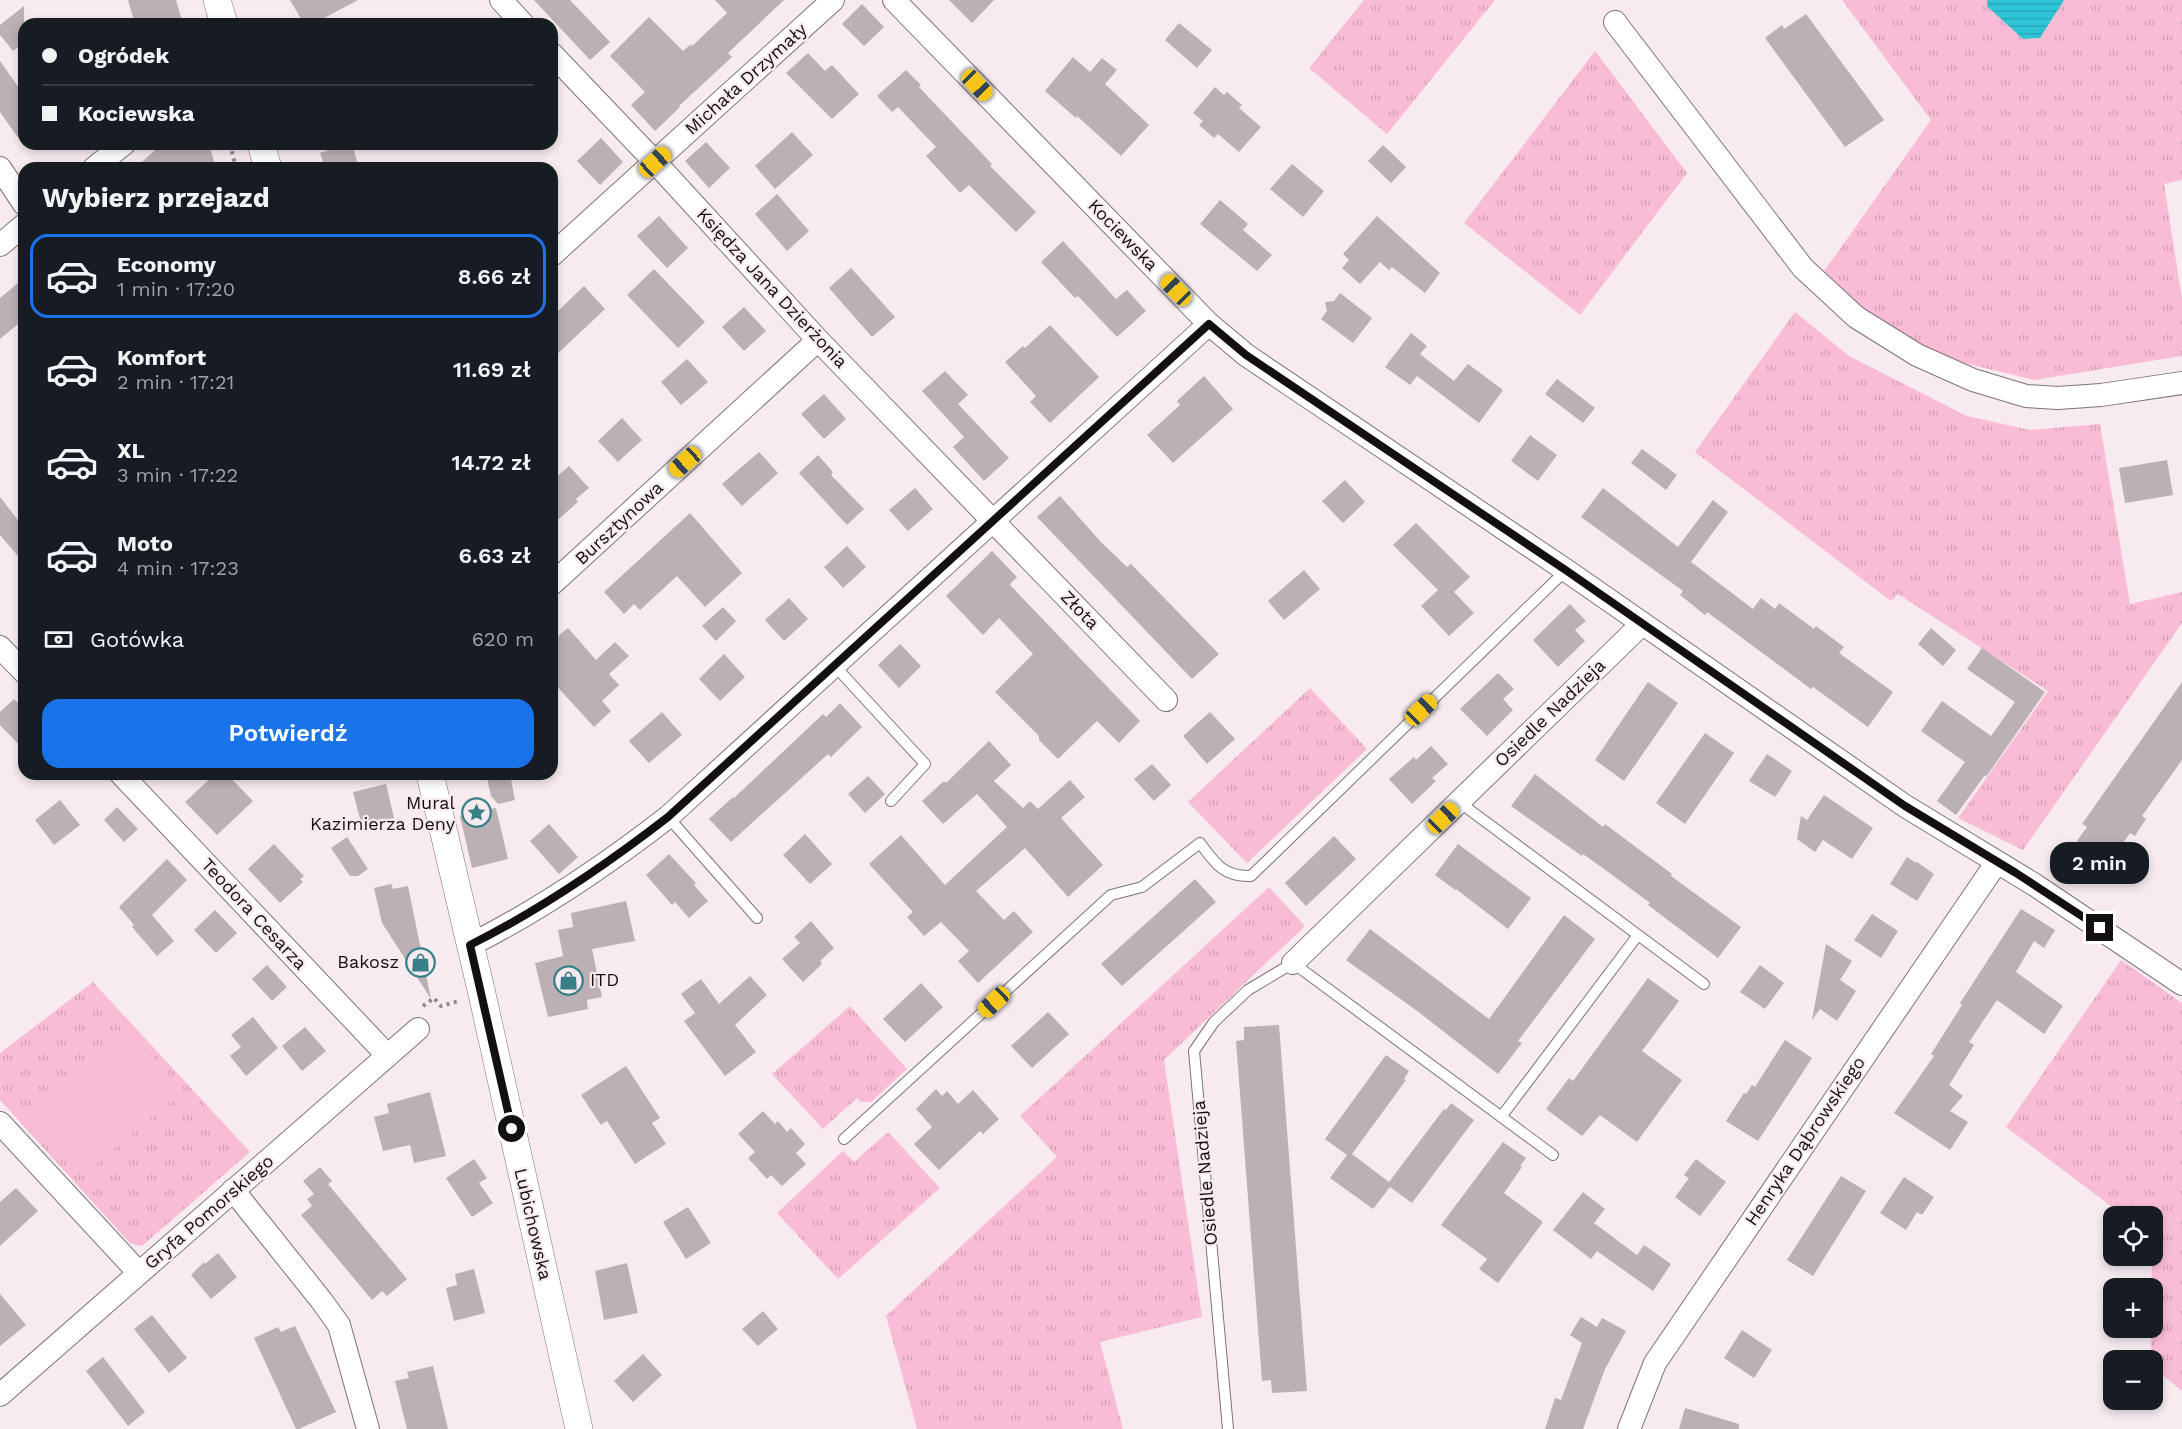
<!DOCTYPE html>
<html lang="pl">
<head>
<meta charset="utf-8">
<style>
	body { margin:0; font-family:"Work Sans",sans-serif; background:#242831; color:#f1f3f6; height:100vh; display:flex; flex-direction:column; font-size:22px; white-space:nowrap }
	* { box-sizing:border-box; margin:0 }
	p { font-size:20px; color:#9ea1a6 }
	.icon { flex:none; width:33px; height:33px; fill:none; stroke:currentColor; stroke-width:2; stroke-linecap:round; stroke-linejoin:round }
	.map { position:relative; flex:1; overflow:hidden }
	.panel { position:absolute; left:18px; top:162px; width:540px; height:618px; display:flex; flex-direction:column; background:#171b24; border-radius:18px; box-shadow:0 3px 9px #0003 }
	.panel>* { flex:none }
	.top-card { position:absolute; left:18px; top:18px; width:540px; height:132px; border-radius:18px; box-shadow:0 3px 9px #0003; display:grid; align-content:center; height:132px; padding:0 24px; background:#171b24 }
	.buttons { position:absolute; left:2103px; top:1206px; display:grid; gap:12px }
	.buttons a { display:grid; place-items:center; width:60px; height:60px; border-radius:12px; background:#171b24; box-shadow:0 3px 9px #0003; font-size:30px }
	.end { position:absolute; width:27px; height:27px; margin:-14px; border:8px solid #141011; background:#fff; box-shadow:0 0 0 3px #fff }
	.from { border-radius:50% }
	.bubble { position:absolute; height:42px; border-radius:18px; background:#171b24; box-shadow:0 3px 9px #0003; font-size:20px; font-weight:600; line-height:42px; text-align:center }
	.car { position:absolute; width:18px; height:36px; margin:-18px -9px; border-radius:8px; box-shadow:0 0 4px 2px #0007; background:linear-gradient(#f5c518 24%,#345 0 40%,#f5c518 0 76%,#345 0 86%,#f5c518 0) }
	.top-card b { display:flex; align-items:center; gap:21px; height:57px; font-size:22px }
	.top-card b+b { border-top:2px solid #363941 }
	.top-card i { width:15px; height:15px; background:#f1f3f6 }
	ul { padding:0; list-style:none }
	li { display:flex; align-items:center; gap:18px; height:84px; margin:0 12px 9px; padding:0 12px; border:3px solid transparent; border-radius:18px }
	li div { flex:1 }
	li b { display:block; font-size:22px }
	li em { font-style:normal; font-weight:600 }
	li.on { border-color:#1a73e8 }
	li>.icon { width:54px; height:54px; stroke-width:1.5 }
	h2 { padding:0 24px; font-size:27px; line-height:72px }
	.pay { display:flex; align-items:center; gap:15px; height:66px; padding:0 24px; font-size:22px }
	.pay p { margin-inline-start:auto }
	.action { display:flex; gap:12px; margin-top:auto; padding:12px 24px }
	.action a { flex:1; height:69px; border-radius:18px; background:#1a73e8; color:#fff; font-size:24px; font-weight:600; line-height:69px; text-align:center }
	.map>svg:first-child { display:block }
</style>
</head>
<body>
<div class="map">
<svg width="2182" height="1429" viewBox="0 0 2182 1429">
	<defs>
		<pattern id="grass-tufts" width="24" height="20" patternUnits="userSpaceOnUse" patternTransform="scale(1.5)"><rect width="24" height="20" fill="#f9bcd7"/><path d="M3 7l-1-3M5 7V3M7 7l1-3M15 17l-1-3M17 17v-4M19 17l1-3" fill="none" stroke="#d5a1b8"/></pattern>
		<pattern id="water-rules" width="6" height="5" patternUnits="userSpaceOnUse" patternTransform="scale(1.5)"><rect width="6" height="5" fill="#2ec5d7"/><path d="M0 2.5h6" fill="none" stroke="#28a8b8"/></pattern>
	</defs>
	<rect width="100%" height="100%" fill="#f7ebf0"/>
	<path fill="url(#grass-tufts)" d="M1364 0H1495L1387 134 1309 68Z
		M1842 0H2182V180L2164 184 2182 299V356L2034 380 1948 359 1873 320 1823 273 1931 120Z
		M1595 51 1687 173 1580 315 1464 223Z
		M1795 312 1849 356 1967 416 2030 430 2100 424 2130 604 2182 592V623L2023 850 1958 818 2048 691 1898 594 1891 601 1695 452Z
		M1310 688 1367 749 1247 863 1188 802Z
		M1269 887 1305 926 1164 1060 1202 1317 1100 1342 1123 1429H917L886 1316 1057 1157 1020 1116Z
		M2121 960 2182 1003V1391L2153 1367 2151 1360 2152 1216H2124L2006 1127Z
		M93 982 250 1152 142 1246 130 1243 0 1100V1053Z
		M850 1006 907 1069 871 1102H861L857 1098 823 1129 772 1074Z
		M888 1132 940 1188 838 1279 777 1213 843 1151 854 1162Z"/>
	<path fill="#f9bcd7" d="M132 1034 183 1091 84 1174 31 1113Z"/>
	<path fill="url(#water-rules)" d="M1987 0H2064L2040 38 2023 39 1988 7Z"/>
	<path fill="#bbb0b4" d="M128 0H176L182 21 170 24H135Z
		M290 0H358L313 24H304Z
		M534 0H570L610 42 590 60Z
		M715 0H784L728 53 732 57 679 106 680 107 655 131 631 105 645 92 610 56 649 17 683 51 691 44 692 46 727 13Z
		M949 0H994L972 23Z
		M862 4 884 27 864 46 842 24Z
		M24 6V42L13 51 0 35V25Z
		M1806 14 1884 120 1845 147 1765 38 1782 25 1784 29Z
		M1179 23 1212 50 1197 68 1165 40Z
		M808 53 825 71 832 65 859 94 832 119 786 73Z
		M1073 57 1090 72 1102 58 1117 70 1105 84 1149 125 1121 156 1077 116 1076 118 1045 91Z
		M0 61 24 95V146L0 112Z
		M906 70 921 85 919 87 992 164 990 166 1036 212 1016 232 969 185 960 193 926 156 936 147 898 107 892 112 877 96Z
		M1215 87 1224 95 1227 92 1242 105 1239 108 1261 127 1239 152 1218 134 1214 138 1199 125 1203 121 1193 113Z
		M792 132 813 155 775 189 755 166Z
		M601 138 623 162 600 185 577 161Z
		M706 142 730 168 709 188 685 161Z
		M162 144H209L216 168H135Z
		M348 144H352L359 168H325L320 153Z
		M1383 145 1406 167 1391 183 1368 161Z
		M1292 164 1324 191 1303 217 1270 189Z
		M777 194 809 231 787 251 755 214Z
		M1220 200 1248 224 1243 230 1272 255 1257 271 1200 224Z
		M659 216 688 248 667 268 637 236Z
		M1377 216 1440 273 1425 293 1392 267 1389 270 1380 262 1360 284 1342 268 1349 260 1343 254Z
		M1063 241 1116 299 1127 290 1146 311 1117 337 1078 296 1075 298 1041 262Z
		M851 268 895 317 872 337 829 288Z
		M654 269 705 322 678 348 627 295Z
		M24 278V319L0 339V298Z
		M584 286 605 309 552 359V317Z
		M1340 293 1372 318 1353 343 1321 319 1327 311 1325 302 1334 301Z
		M744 307 766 331 744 351 722 327Z
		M1050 325 1099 377 1050 423 1030 402 1036 396 1005 362 1023 346 1025 348Z
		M1411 333 1427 346 1420 354 1454 381 1468 364 1503 390 1479 423 1417 376 1410 385 1385 367Z
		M687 359 708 382 681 405 661 382Z
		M945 371 968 395 958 404 1009 458 984 481 953 447 964 437 922 391Z
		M1204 376 1233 409 1173 463 1147 435 1180 405 1177 401Z
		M1557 379 1595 408 1583 423 1545 394Z
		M824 394 846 419 824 439 801 414Z
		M622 418 642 440 618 462 598 441Z
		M1530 435 1557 455 1538 481 1511 461Z
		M1642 449 1677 475 1666 490 1631 463Z
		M759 452 778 473 742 506 722 484Z
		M818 455 833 472 831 475 864 509 847 525 799 473Z
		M2167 460 2173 495 2125 503 2119 468Z
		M569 466 589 488 576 499 578 502 552 525V481Z
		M1345 480 1365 502 1343 523 1322 501Z
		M915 488 933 509 908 531 889 510Z
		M1603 488 1678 547 1713 500 1728 512 1691 562 1753 609 1761 598 1775 609 1779 603 1814 629 1816 626 1844 647 1839 653 1893 692 1868 727 1813 687 1811 689 1707 612 1705 615 1680 595 1683 591 1581 517Z
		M1060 496 1101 542 1127 567 1131 564 1219 654 1192 679 1037 517Z
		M0 497 24 528V563L0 535Z
		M690 513 742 573 705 607 677 576 640 610 634 604 624 614 604 592Z
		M1416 523 1470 577 1454 592 1474 613 1449 636 1421 606 1438 590 1393 545Z
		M847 546 866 567 843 588 824 567Z
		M992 551 1017 577 1010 584 1011 586 1140 721 1119 743 1097 721 1058 759 1039 740V736L995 692 1033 654 999 618 983 635 946 596Z
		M1304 570 1320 589 1284 620 1268 601Z
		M789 598 808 619 784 641 765 620Z
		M1570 604 1586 621 1575 630 1585 641 1558 667 1533 640Z
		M723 607 736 621 716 641 702 626Z
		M568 628 596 660 615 642 629 656 609 674 619 685 602 701 611 711 594 727 552 681V641Z
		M1931 628 1956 650 1943 666 1918 644Z
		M900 644 921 666 899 688 878 665Z
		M1982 648 2045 692 1986 777 1985 775 1956 815 1937 801 1965 762 1921 731 1942 701 1991 736 2015 702 1967 669Z
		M724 654 745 677 720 701 699 679Z
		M1498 673 1514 689 1503 699 1513 710 1487 736 1460 709Z
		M1648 682 1678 703 1624 781 1595 760Z
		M2182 682V760L2142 816 2146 819 2135 836 2130 833 2109 863 2077 841 2087 827 2082 824Z
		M14 699 24 709V750L0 725V712Z
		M840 703 862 727 831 757 828 754 731 842 709 819 733 797 734 798 823 714 826 717Z
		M662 712 682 735 649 763 629 741Z
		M1210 712 1235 739 1207 764 1183 736Z
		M1705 733 1734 753 1685 824 1656 803Z
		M989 741 1011 765 994 781 1023 808 1030 801 1038 809 1070 780 1085 797 1061 818 1103 865 1068 897 1025 848 976 891 1004 920 1014 911 1033 932 978 983 958 961 969 951 941 922 924 936 907 917 913 912 869 864 901 835 945 885 1007 827 977 794 943 824 922 801 944 781 946 783Z
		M1431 746 1448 764 1432 778 1436 781 1412 804 1389 779 1414 757 1416 760Z
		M1767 754 1792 771 1775 797 1749 781Z
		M1152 764 1171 785 1154 801 1134 779Z
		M215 774H227L253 801 217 835 185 802Z
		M486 774H510L515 800 498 804 491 796Z
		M1535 774 1603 827 1605 824 1672 874 1671 876 1741 927 1718 958 1648 905 1650 903 1600 866 1583 854 1582 856 1511 806Z
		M868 776 885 794 865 813 848 794Z
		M386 784 394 818 362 826 353 792Z
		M1824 795 1873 828 1852 859 1823 840 1815 852 1797 839 1801 816 1807 820Z
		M60 800 80 825 54 845 35 820Z
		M117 807 138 829 124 842 104 820Z
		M496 808 508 859 472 868 460 816Z
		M549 824 578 857 559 874 530 841Z
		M805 834 832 864 810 884 783 855Z
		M1334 836 1356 859 1306 906 1285 883Z
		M347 837 368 869 358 876H350L331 848Z
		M274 844 304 876 300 879 303 882 280 903 248 869Z
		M1458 844 1531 898 1508 929 1456 889 1455 890 1435 875Z
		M669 854 696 883 694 885 708 901 689 918 675 902 672 905 646 875Z
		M1907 857 1916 863 1917 862 1934 874 1917 901 1890 884Z
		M167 859 187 880 152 915 174 941 157 956 132 927 134 925 119 907Z
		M1195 879 1216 902 1122 986 1101 964Z
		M391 884 393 889 408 886 431 999 382 923 374 888Z
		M626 901 635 941 592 949 602 997 587 1000 588 1009 548 1017 535 963 563 956 558 930 573 927 571 913Z
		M2021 909 2055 930 2044 948 2034 941 2016 972 2063 1006 2044 1034 1997 1000 1969 1042 1974 1045 1949 1085 1963 1096 1950 1111 1968 1122 1950 1150 1894 1113 1934 1056 1931 1054 1962 1005 1960 1003Z
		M215 910 237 933 216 953 194 930Z
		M1872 914 1898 931 1881 958 1854 940Z
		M1564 915 1595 939 1518 1041 1522 1043 1498 1074 1416 1010 1346 960 1370 929 1489 1019Z
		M811 921 834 948 820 961 822 964 803 982 782 959 800 943 794 937Z
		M1826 944 1852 961 1840 980 1856 991 1837 1021 1820 1009 1812 1020Z
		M267 965 287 987 272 1001 252 979Z
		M1760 965 1784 983 1765 1009 1740 992Z
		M750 976 767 995 735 1025 756 1052 725 1076 684 1021 695 1013 681 994 701 979 719 1004Z
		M1648 978 1679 1001 1642 1051 1682 1080 1637 1142 1600 1115 1582 1136 1546 1109 1569 1078 1573 1081Z
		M921 983 943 1007 905 1042 883 1019Z
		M1048 1012 1069 1034 1032 1068 1011 1046Z
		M253 1017 278 1048 246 1076 230 1056 241 1047 231 1035Z
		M1279 1025 1307 1391 1272 1393 1271 1380 1262 1381 1236 1041 1244 1040V1027Z
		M305 1027 326 1051 302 1071 282 1046Z
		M1785 1040 1812 1058 1758 1141 1726 1121 1744 1093 1746 1094 1752 1085 1755 1087Z
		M1386 1055 1409 1071 1404 1079 1406 1080 1352 1154 1389 1182 1444 1109 1446 1110 1451 1103 1474 1120 1412 1203 1390 1187 1373 1209 1330 1178 1347 1155 1325 1139Z
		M626 1066 660 1118 652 1123 666 1144 635 1164 607 1121 601 1125 581 1095Z
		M936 1089 942 1096 947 1091 958 1104 973 1090 999 1119 983 1134 980 1131 939 1170 914 1144 932 1127 916 1109Z
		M430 1092 446 1156 414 1163 410 1145 383 1151 374 1117 389 1113 387 1104Z
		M763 1111 775 1124 778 1121 787 1132 791 1128 805 1144 796 1153 806 1164 782 1186 771 1175 767 1179 748 1158 755 1152 738 1134Z
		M1503 1142 1526 1158 1520 1166 1522 1167 1504 1193 1543 1222 1498 1283 1479 1269 1487 1259 1441 1225Z
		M474 1159 487 1178 479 1183 493 1203 472 1217 446 1178Z
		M1696 1159 1726 1182 1700 1216 1675 1197 1689 1178 1684 1175Z
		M320 1167 332 1181 328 1184 407 1279 387 1296 382 1291 372 1300 301 1215 312 1206 307 1199 314 1194 303 1181Z
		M1841 1176 1866 1191 1813 1276 1787 1260Z
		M1904 1177 1934 1197 1922 1215 1917 1212 1906 1230 1880 1213Z
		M16 1188 38 1211 0 1246V1202Z
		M1583 1192 1605 1209 1594 1223 1637 1255 1644 1245 1671 1264 1653 1291 1597 1251 1591 1259 1553 1230Z
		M688 1207 711 1243 686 1259 663 1222Z
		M218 1253 237 1277 211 1299 191 1275 204 1262 205 1264Z
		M627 1263 638 1313 604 1320 595 1271Z
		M474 1269 485 1313 454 1321 446 1288 457 1285 455 1274Z
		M0 1294 26 1325 0 1346Z
		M763 1311 778 1329 758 1346 742 1329Z
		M152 1315 187 1358 169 1373 134 1329Z
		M1581 1317 1597 1327 1602 1318 1626 1331 1605 1369 1583 1429H1545L1555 1398 1561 1400 1582 1343 1570 1335Z
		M295 1326 336 1412 299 1429H296L254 1338 278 1327 281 1332Z
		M1742 1330 1772 1350 1754 1378 1724 1358Z
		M643 1354 662 1375 633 1402 614 1381Z
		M103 1357 145 1412 128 1426 86 1371Z
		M433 1366 448 1429H407L395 1381 409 1378 407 1372Z
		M1685 1408 1739 1424V1429H1679Z"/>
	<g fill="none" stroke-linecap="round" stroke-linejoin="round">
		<defs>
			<path id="service" d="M834 665 925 764 891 801
				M1459 802 1704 984
				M668 817 757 918
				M1501 1117 1638 935
				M844 1139 1111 895 1142 887 1200 843C1215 863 1223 877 1251 876L1558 578 1567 571
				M1228 1429 1194 1051 1214 1022 1248 990 1293 963 1553 1155"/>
			<path id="minor" d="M501 0 523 24
				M894 0 1209 324 1246 355 1567 571 1905 806 2035 885 2182 984
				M1615 22 1803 268 1856 317 1917 355 1973 380 2026 396 2058 398 2101 395 2182 383
				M552 54 655 162 818 340 1166 700
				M0 168 24 204
				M94 168 124 144
				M0 245 24 225
				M552 255 833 0
				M552 584 818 340
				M0 647 24 672
				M121 774 387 1055
				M470 945C540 910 606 865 668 817L1209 324
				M1293 963 1642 624
				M0 1123 139 1273
				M233 1190 321 1300 339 1325 368 1429
				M0 1395 418 1029
				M1629 1429 1655 1363 1997 862"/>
			<path id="tertiary" d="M217 0 224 24
				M261 144 268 168
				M430 774 482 994 579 1429"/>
		</defs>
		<use href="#service" stroke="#7e7378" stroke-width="12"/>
		<use href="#minor" stroke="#7e7378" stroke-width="24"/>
		<use href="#tertiary" stroke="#7e7378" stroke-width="28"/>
		<path stroke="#90888b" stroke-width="4" stroke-dasharray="3 4.5" stroke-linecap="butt" d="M230 144 236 168
			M423 1006 434 998 441 1006 459 1001"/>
		<use href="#service" stroke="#fff" stroke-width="10"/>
		<use href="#minor" stroke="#fff" stroke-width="22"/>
		<use href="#tertiary" stroke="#fff" stroke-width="27"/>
	</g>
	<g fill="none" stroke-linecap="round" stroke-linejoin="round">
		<path stroke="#141011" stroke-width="8" d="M512 1129 470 945C540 910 606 865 668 817L1209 324 1246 355 1567 571 1905 806 2016 873 2100 928"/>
	</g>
	<defs>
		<symbol id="sight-ring" viewBox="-11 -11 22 22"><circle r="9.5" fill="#f7ebf0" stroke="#387f88" stroke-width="1.5"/><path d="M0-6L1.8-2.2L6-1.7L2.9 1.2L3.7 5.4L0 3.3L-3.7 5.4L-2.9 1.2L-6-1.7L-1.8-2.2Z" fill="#387f88"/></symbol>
		<symbol id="shop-ring" viewBox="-11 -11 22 22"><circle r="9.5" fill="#f7ebf0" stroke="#387f88" stroke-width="1.5"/><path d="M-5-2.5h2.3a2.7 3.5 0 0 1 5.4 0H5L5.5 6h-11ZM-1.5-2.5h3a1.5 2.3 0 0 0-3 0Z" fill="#387f88"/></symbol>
	</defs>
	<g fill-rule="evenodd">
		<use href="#sight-ring" x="460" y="796" width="33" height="33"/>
		<use href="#shop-ring" x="404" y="946" width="33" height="33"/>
		<use href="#shop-ring" x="552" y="964" width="33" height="33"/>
	</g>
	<g text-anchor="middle" stroke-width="4.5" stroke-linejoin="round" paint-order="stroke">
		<g font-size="18" fill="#141011" stroke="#f7ebf0">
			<text transform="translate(746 79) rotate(-42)" y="6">Michała Drzymały</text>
			<text transform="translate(1123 235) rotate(46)" y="6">Kociewska</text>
			<text transform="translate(772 288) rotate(47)" y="6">Księdza Jana Dzierżonia</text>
			<text transform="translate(619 523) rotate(-43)" y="6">Bursztynowa</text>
			<text transform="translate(1080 610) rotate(46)" y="6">Złota</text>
			<text transform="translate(1550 713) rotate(-44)" y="6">Osiedle Nadzieja</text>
			<text transform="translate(254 914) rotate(47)" y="6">Teodora Cesarza</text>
			<text transform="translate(1805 1141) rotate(-56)" y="6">Henryka Dąbrowskiego</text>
			<text transform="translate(1205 1173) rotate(-95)" y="6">Osiedle Nadzieja</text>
			<text transform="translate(209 1212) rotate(-41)" y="6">Gryfa Pomorskiego</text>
			<text transform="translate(533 1224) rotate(77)" y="6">Lubichowska</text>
		</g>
		<g font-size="18" fill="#141011" stroke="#f7ebf0" text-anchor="end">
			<text x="455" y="809">Mural<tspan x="455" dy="21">Kazimierza Deny</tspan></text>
			<text x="399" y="968">Bakosz</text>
			<text x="590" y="986" text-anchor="start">ITD</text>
		</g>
	</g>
</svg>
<div class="buttons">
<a><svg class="icon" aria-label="locate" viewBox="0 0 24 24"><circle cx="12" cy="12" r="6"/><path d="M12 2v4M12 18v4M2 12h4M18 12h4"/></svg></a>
<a>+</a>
<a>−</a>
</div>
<i class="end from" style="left:512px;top:1129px"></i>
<i class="end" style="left:2100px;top:928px"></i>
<div class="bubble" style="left:2050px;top:842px;width:99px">2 min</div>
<i class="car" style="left:977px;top:85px;rotate:136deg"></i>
<i class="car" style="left:655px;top:162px;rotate:48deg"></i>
<i class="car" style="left:1176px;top:290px;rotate:316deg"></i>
<i class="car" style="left:685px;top:462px;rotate:228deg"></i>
<i class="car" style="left:1421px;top:710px;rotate:46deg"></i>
<i class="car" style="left:1443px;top:818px;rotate:46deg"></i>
<i class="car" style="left:994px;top:1002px;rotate:227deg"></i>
<div class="top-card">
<b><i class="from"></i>Ogródek</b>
<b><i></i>Kociewska</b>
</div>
<section class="panel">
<h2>Wybierz przejazd</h2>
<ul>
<li class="on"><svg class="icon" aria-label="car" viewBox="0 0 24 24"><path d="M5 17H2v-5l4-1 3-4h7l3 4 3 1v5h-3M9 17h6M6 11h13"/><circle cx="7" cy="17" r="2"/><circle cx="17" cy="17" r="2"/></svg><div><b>Economy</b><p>1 min · 17:20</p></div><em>8.66 zł</em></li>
<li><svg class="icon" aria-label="car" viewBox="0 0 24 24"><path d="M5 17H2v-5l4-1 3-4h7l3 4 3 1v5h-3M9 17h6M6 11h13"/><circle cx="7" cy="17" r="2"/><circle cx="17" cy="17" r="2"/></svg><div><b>Komfort</b><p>2 min · 17:21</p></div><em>11.69 zł</em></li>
<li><svg class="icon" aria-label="car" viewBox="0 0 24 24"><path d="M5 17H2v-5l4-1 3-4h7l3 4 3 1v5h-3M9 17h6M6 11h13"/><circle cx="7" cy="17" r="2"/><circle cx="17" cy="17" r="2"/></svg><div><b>XL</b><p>3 min · 17:22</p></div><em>14.72 zł</em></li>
<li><svg class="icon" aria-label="car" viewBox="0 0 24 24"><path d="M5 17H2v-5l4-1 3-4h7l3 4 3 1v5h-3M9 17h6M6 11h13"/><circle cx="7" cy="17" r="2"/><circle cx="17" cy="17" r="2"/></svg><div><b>Moto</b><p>4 min · 17:23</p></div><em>6.63 zł</em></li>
</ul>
<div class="pay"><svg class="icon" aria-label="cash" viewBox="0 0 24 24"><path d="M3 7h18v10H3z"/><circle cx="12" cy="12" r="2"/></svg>Gotówka<p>620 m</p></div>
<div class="action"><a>Potwierdź</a></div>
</section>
</div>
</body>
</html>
